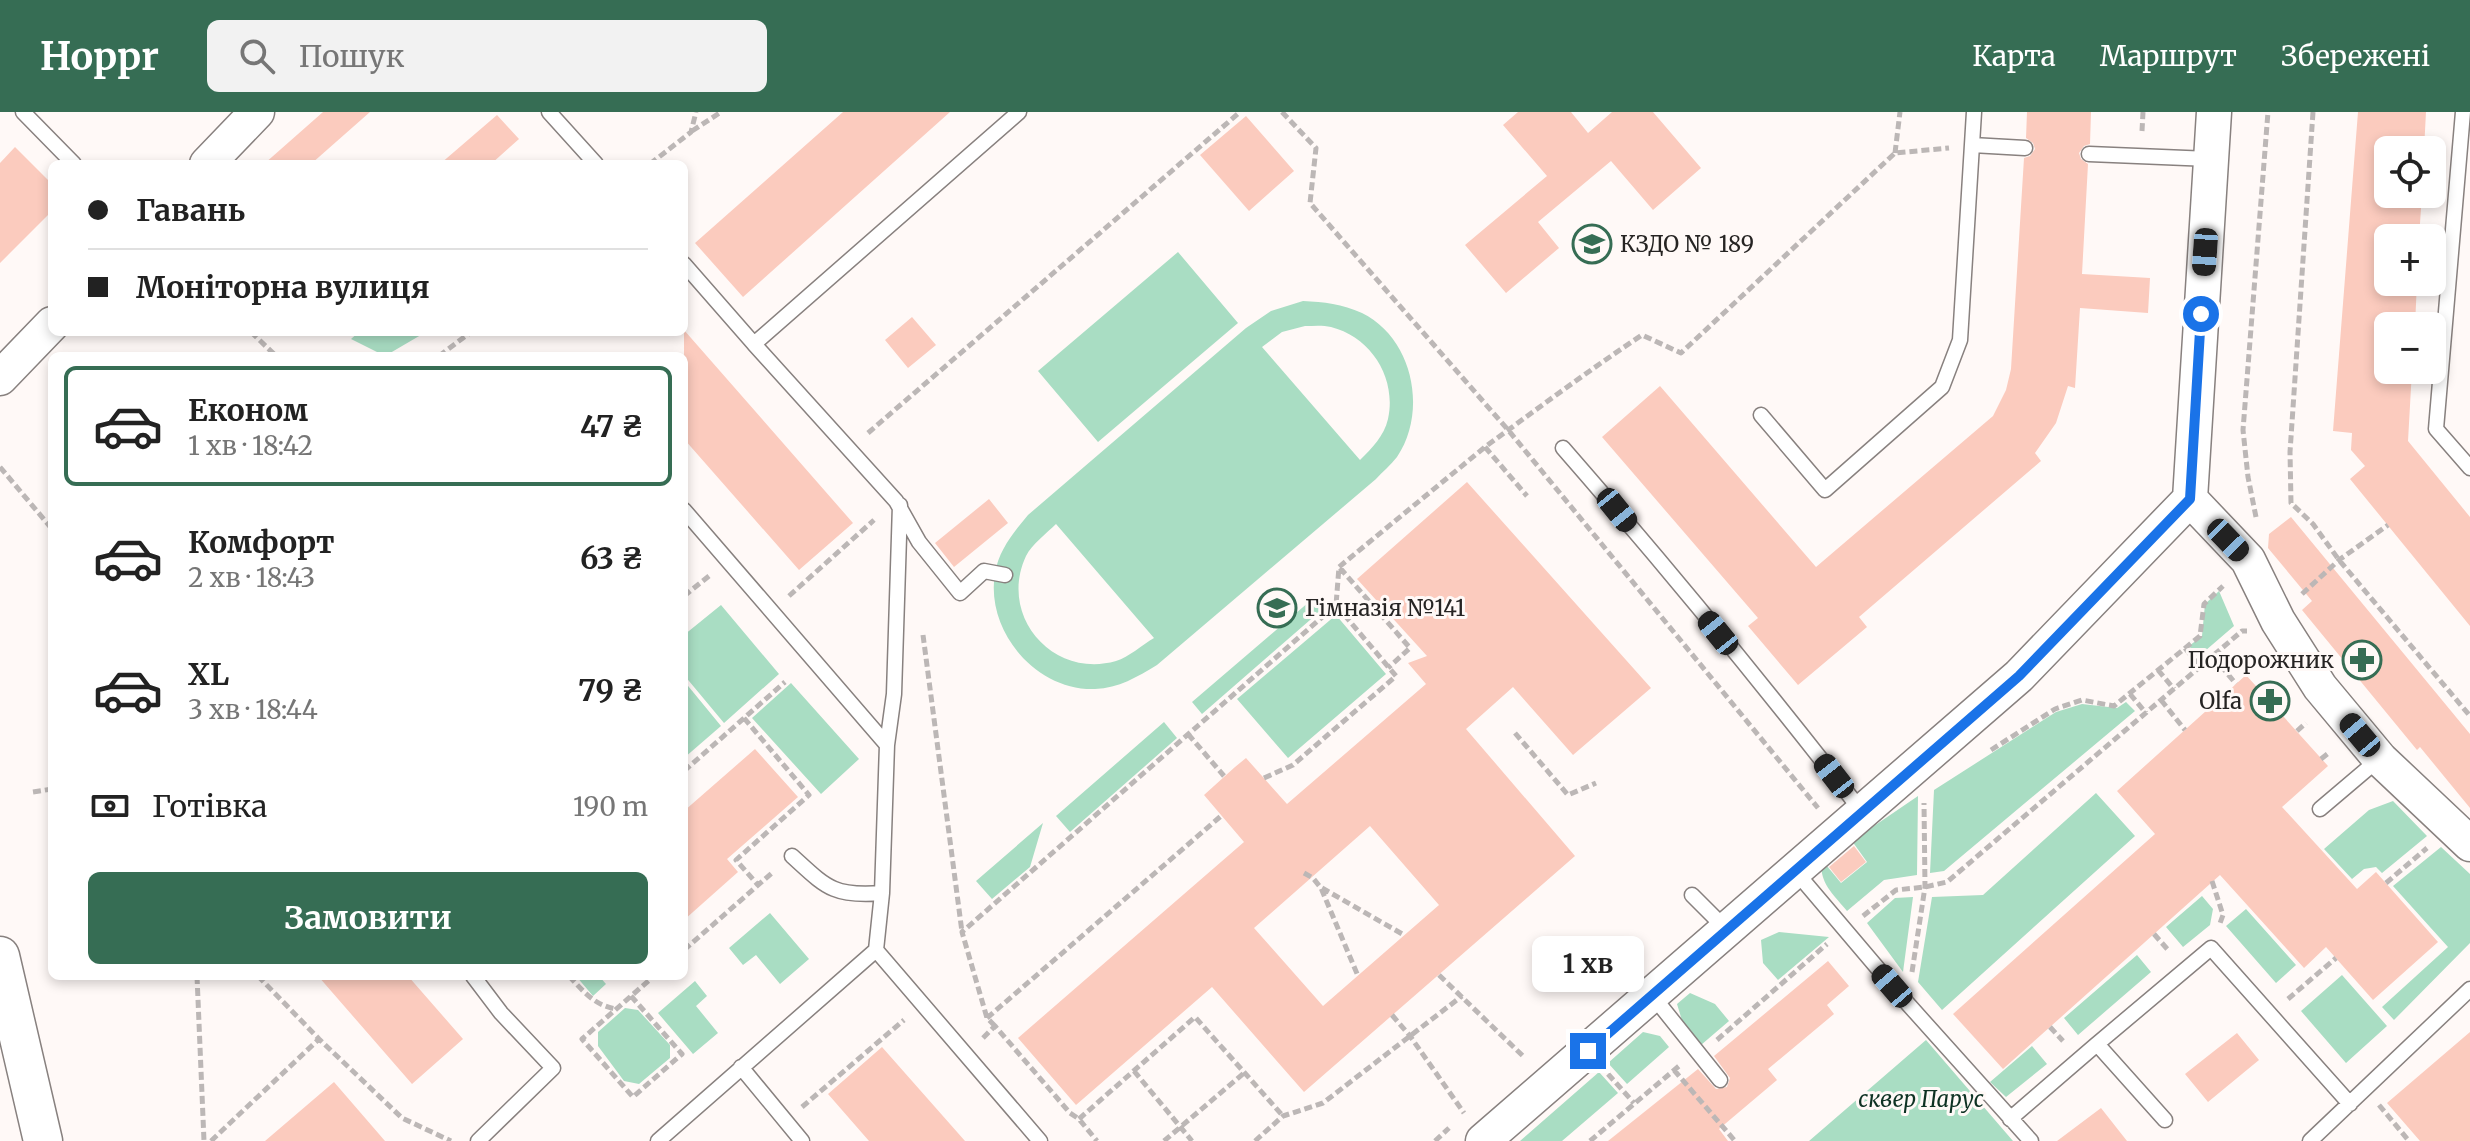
<!DOCTYPE html>
<html lang="uk">
<head>
<meta charset="utf-8">
<style>
	body { margin:0; font-family:Merriweather,serif; background:#f2f2f2; color:#222; height:100vh; display:flex; flex-direction:column; font-size:30px; white-space:nowrap }
	* { box-sizing:border-box; margin:0 }
	p { font-size:26px; color:#767676 }
	.icon { flex:none; width:44px; height:44px; fill:none; stroke:currentColor; stroke-width:2; stroke-linecap:round; stroke-linejoin:round }
	.map { position:relative; flex:1; overflow:hidden }
	.drawer { position:absolute; left:48px; top:240px; width:640px; height:628px; display:flex; flex-direction:column; background:#fff; border-radius:12px; box-shadow:0 4px 12px #0003 }
	.drawer>* { flex:none }
	.guide { position:absolute; left:48px; top:48px; width:640px; height:176px; border-radius:12px; box-shadow:0 4px 12px #0003; display:grid; align-content:center; height:176px; padding:0 40px; background:#fff }
	.controls { position:absolute; left:2374px; top:24px; display:grid; gap:16px }
	.controls a { display:grid; place-items:center; width:72px; height:72px; border-radius:12px; background:#fff; box-shadow:0 4px 12px #0003; font-size:40px }
	.end { position:absolute; width:36px; height:36px; margin:-18px; border:10px solid #1a73e8; background:#fff; box-shadow:0 0 0 4px #fff }
	.from { border-radius:50% }
	.bubble { position:absolute; height:56px; border-radius:12px; background:#fff; box-shadow:0 4px 12px #0003; font-size:26px; font-weight:700; line-height:56px; text-align:center }
	.car { position:absolute; width:24px; height:48px; margin:-24px -12px; border-radius:10px; box-shadow:0 0 6px 2px #0007; background:linear-gradient(#222 24%,#8ab4d8 0 40%,#222 0 76%,#8ab4d8 0 86%,#222 0) }
	.guide b { display:flex; align-items:center; gap:28px; height:76px; font-size:30px }
	.guide b+b { border-top:2px solid #e0e0e0 }
	.guide i { width:20px; height:20px; background:#222 }
	ul { padding:14px 0 0; list-style:none }
	li { display:flex; align-items:center; gap:24px; height:120px; margin:0 16px 12px; padding:0 24px; border:4px solid transparent; border-radius:12px }
	li div { flex:1 }
	li b { display:block; font-size:30px }
	li em { font-style:normal; font-weight:700 }
	li.on { border-color:#366d54 }
	li>.icon { width:72px; height:72px; stroke-width:1.5 }
	.pay { display:flex; align-items:center; gap:20px; height:88px; padding:0 40px; font-size:30px }
	.pay p { margin-inline-start:auto }
	.button { display:flex; gap:16px; margin-top:auto; padding:16px 40px }
	.button a { flex:1; height:92px; border-radius:12px; background:#366d54; color:#fff; font-size:32px; font-weight:700; line-height:92px; text-align:center }
	header { display:flex; align-items:center; gap:48px; box-sizing:border-box; height:112px; padding:0 40px; background:#366d54; color:#fff }
	header strong { font-size:38px }
	nav { display:flex; gap:44px; margin-inline-start:auto; font-size:28px }
	.search { width:560px; height:72px; background:#f2f2f2; display:flex; align-items:center; gap:20px; box-sizing:border-box; padding:0 28px; border-radius:12px; color:#767676; font-size:30px }
	.map>svg:first-child { display:block }
</style>
</head>
<body>
<header>
<strong>Hoppr</strong>
<div class="search"><svg class="icon" aria-label="search" viewBox="0 0 24 24"><circle cx="10" cy="10" r="6"/><path d="M15 15l6 6"/></svg>Пошук</div>
<nav><a>Карта</a><a>Маршрут</a><a>Збережені</a></nav>
</header>
<div class="map">
<svg width="2470" height="1029" viewBox="0 0 2470 1029">
	<rect width="100%" height="100%" fill="#fff9f7"/>
	<path fill="#a9ddc3" fill-rule="evenodd" d="M1178 140 1238 211 1098 330 1038 259Z
		M1303 189C1324 190 1342 192 1362 201 1413 226 1428 299 1397 345 1391 353 1382 360 1376 367L1157 553C1137 565 1119 576 1095 577 1036 579 985 519 995 461 999 438 1013 421 1028 403L1246 216 1271 199ZM1305 214C1313 214 1323 213 1331 215 1371 225 1397 266 1388 307 1384 324 1372 336 1360 348L1262 235 1282 220ZM1056 412 1154 526C1142 533 1129 545 1116 549 1053 567 998 504 1026 444 1032 432 1047 421 1056 412Z
		M359 220H426L385 244 351 227Z
		M2219 479 2234 514 2198 545 2189 534 2202 524 2205 492Z
		M1316 484 1325 495 1202 602 1192 590Z
		M721 493 779 562 724 611 684 563V523Z
		M1336 503 1386 562 1288 646 1237 587Z
		M684 569 721 614 684 646Z
		M791 571 859 647 821 682 752 606Z
		M2126 590 2135 599 1944 759 1930 761 1934 678 2056 600 2082 592 2117 596Z
		M1164 610 1177 626 1070 720 1056 704Z
		M2096 681 2135 724 1942 898 1918 870 1932 785 1983 783Z
		M1918 684 1917 763 1884 768 1847 799C1834 783 1818 770 1822 748L1841 771 1867 750 1852 729Z
		M2393 689 2427 724 2382 761 2376 755 2364 757 2352 767 2324 737 2369 698Z
		M1043 711 1030 755 992 787 976 769Z
		M2441 735 2470 762V831L2394 908 2382 895 2448 835 2393 774Z
		M2202 784 2213 797 2210 813 2183 835 2166 815Z
		M1913 785 1903 860 1867 811 1895 786Z
		M2246 797 2296 853 2276 871 2226 814Z
		M770 801 809 847 780 872 756 843 743 853 729 836Z
		M1779 820 1829 825 1778 868 1763 851 1761 828Z
		M2137 843 2151 860 2078 923 2064 906Z
		M2342 863 2387 914 2346 951 2301 899Z
		M576 864H599L606 872 593 884Z
		M695 869 707 884 696 894 718 921 693 942 658 901Z
		M1690 881 1715 892 1729 909 1701 933 1684 915 1677 892Z
		M625 896 638 898 670 933V946L639 972 624 969 598 934V920Z
		M1643 920 1660 924 1669 935 1627 972 1608 951Z
		M1926 928 2013 1029H1809Z
		M2032 934 2047 952 2006 985 1990 970Z
		M1599 960 1618 981 1562 1029H1520Z"/>
	<path fill="#fbcbbe" fill-rule="evenodd" d="M323 0H370L311 52H264Z
		M843 0H950L743 185 695 131Z
		M1518 0H1571L1588 21 1612 0H1653L1701 56 1653 98 1611 49 1538 110 1559 136 1506 181 1465 133 1547 64 1503 13Z
		M2027 0H2091L2090 32 2084 34 2079 41 2081 47 2088 52 2082 162 2150 166 2148 201 2080 196 2075 276 2068 274 2056 311 2035 341 2041 349 1859 505 1867 515 1798 573 1748 514 1758 506 1602 325 1660 274 1816 455 1993 304 2006 278 2011 257 2024 46 2030 44 2035 37 2033 31 2026 26Z
		M2358 0H2426L2424 38H2388V82H2422L2419 126H2388V170H2417L2415 214H2388V258H2412L2408 329 2470 405V514L2350 367 2365 354 2351 338 2352 321 2333 319Z
		M497 3 519 27 491 52H440Z
		M1246 4 1294 59 1249 99 1200 43Z
		M15 35 52 72V99L0 151V51Z
		M912 205 936 233 908 256 885 228Z
		M684 218 853 411 799 458 684 327Z
		M1467 370 1651 576 1573 643 1513 575 1466 617 1575 744 1304 980 1212 875 1076 993 1018 926 1244 730 1204 683 1235 655 1246 646 1287 692 1426 572 1408 551 1427 544 1357 467ZM1370 714 1439 793 1323 894 1254 816Z
		M989 387 1008 411 954 455 935 431Z
		M2291 405 2470 622V696L2420 635 2417 638 2302 498 2312 489 2268 436 2269 422Z
		M2246 563 2328 654 2282 695 2357 777 2376 760 2438 830 2373 888 2326 835 2304 856 2220 763 2003 957 1953 902 2155 722 2117 679Z
		M755 637 798 685 727 747 738 760 684 808V699Z
		M1854 734 1866 750 1841 770 1829 755Z
		M1828 849 1849 874 1827 893 1834 902 1768 957 1777 968 1719 1017 1728 1029H1608L1698 957 1716 977 1727 975 1730 966 1714 944Z
		M318 864H408L463 927 412 972Z
		M2470 920V1029H2420L2387 991Z
		M2237 921 2259 948 2208 990 2185 962Z
		M882 935 965 1029H869L828 982Z
		M334 970 385 1029H265Z
		M2101 996 2127 1029H2057Z"/>
	<g fill="none" stroke-linecap="round" stroke-linejoin="round">
		<defs>
			<path id="service" d="M23 0 74 52
				M549 0 596 52
				M2463 0 2436 317 2470 356
				M1972 33 2025 36
				M2089 42 2210 47
				M684 152 754 232 1019 0
				M754 232 896 389 919 430 960 481 984 459 1005 463
				M1761 303 1825 378 1942 275 1960 228 1974 0
				M1563 336C1666 454 1767 577 1863 701
				M684 398 887 633
				M2320 697 2379 647
				M792 744C826 775 833 785 882 781
				M1796 760 1908 892 2031 1029
				M1692 783 1727 818
				M876 838 1040 1029
				M473 864 501 901 553 956 478 1029
				M1652 883 1720 968
				M2097 932 2211 836 2350 992
				M741 955 802 1029
				M2010 1007 2097 932 2165 1008
				M658 1029 876 838 882 781 887 633 894 582 900 393
				M2310 1029 2470 877"/>
			<path id="tertiary" d="M207 52 257 0
				M0 266 52 212
				M2190 387 2248 448 2278 509 2320 575 2380 647 2470 732
				M1483 1029 2019 564 2190 387 2214 0"/>
			<path id="secondary" d="M0 844 43 1029"/>
		</defs>
		<use href="#service" stroke="#88817f" stroke-width="17"/>
		<use href="#tertiary" stroke="#88817f" stroke-width="37"/>
		<use href="#secondary" stroke="#88817f" stroke-width="41"/>
		<path stroke="#bcb7b6" stroke-width="5" stroke-dasharray="8 4" stroke-linecap="butt" d="M1282 0 1316 36 1310 91 1509 319 1818 696
			M2313 0 2290 340 2291 391 2313 412 2339 448 2470 604
			M692 19 721 0
			M2142 19 2143 0
			M1895 41 1900 0
			M650 52 691 20 696 0
			M251 220 276 244
			M439 244 471 220
			M868 321 1240 0
			M1485 335 1527 384
			M0 355 52 417
			M2256 405 2248 365 2243 318 2268 0
			M1340 456 1410 536 1388 556
			M2302 482 2339 448 2388 413
			M684 484 709 464
			M789 484 874 408
			M923 523 962 820
			M2185 536 2200 555
			M2213 544 2236 572
			M2158 558 2174 577
			M2130 582 2146 601
			M2161 588 2185 618
			M2270 589 2282 578
			M744 606 809 683 736 748 758 773
			M2297 619 2306 611
			M1515 621 1568 683 1596 671
			M1188 622 1224 664
			M1991 638 2055 597 2082 588 2114 594 2200 524 2204 492 2223 474
			M2321 647 2330 640
			M684 659 785 570
			M1264 666 1293 653 1396 564 1336 493
			M33 680 52 677
			M1304 761 1313 766 1321 776 1358 864
			M2212 769 2223 803 2219 814
			M2386 771 2427 736
			M1322 776 1404 823
			M1863 804 1896 778 1925 775 1947 770 2242 519H2247
			M2154 822 2169 839
			M684 838 773 760
			M1912 860 1925 775 1924 691
			M1439 863 1525 946
			M197 864 204 1029
			M258 864 319 927 402 1006 451 1029
			M569 864C584 880 594 893 616 897
			M631 884 682 942 633 985 582 927 654 864
			M2288 887 2336 846
			M1392 903 1410 924 1464 1001
			M987 906 1221 704
			M995 914 987 906 962 820 1336 493 1339 455 1485 335C1537 297 1588 259 1642 223L1681 241 1895 41 1949 36
			M2050 915 2063 929
			M983 926 995 914 1070 1001 1079 1007 1097 1029
			M1717 928 1827 832
			M1674 958 1735 1029
			M1134 959 1192 1029
			M1608 962 1634 991
			M2379 993 2409 1029
			M802 995 904 908
			M1079 1007 1195 905 1283 1004
			M211 1029 319 927
			M1164 1029 1244 961
			M1255 1029 1283 1004 1323 991 1462 884
			M1435 1029 1449 1016
			M1590 1029 1679 954"/>
		<use href="#service" stroke="#fff" stroke-width="14"/>
		<use href="#tertiary" stroke="#fff" stroke-width="34"/>
		<use href="#secondary" stroke="#fff" stroke-width="38"/>
	</g>
	<g fill="none" stroke-linecap="round" stroke-linejoin="round">
		<path stroke="#1a73e8" stroke-width="10" d="M1588 939 2019 564 2190 387 2201 202"/>
	</g>
	<defs>
		<symbol id="school-ring" viewBox="-11 -11 22 22"><circle r="9.5" fill="#fff9f7" stroke="#366d54" stroke-width="1.5"/><path d="M0-5L7-2L0 1L-7-2ZM-4 1L0 2.5L4 1V4Q0 6-4 4Z" fill="#366d54"/></symbol>
		<symbol id="pharmacy-ring" viewBox="-11 -11 22 22"><circle r="9.5" fill="#fff9f7" stroke="#366d54" stroke-width="1.5"/><path d="M-2-6h4v4h4v4h-4v4h-4v-4h-4v-4h4Z" fill="#366d54"/></symbol>
	</defs>
	<g fill-rule="evenodd">
		<use href="#school-ring" x="1570" y="110" width="44" height="44"/>
		<use href="#school-ring" x="1255" y="474" width="44" height="44"/>
		<use href="#pharmacy-ring" x="2340" y="526" width="44" height="44"/>
		<use href="#pharmacy-ring" x="2248" y="567" width="44" height="44"/>
	</g>
	<g text-anchor="middle" stroke-width="6" stroke-linejoin="round" paint-order="stroke">
		<g font-size="22" fill="#262423" stroke="#fff9f7" text-anchor="start">
			<text x="1620" y="140">КЗДО № 189</text>
			<text x="1305" y="504">Гімназія №141</text>
			<text x="2334" y="556" text-anchor="end">Подорожник</text>
			<text x="2242" y="597" text-anchor="end">Olfa</text>
		</g>
		<g font-size="22" font-style="italic" fill="#0e3223" stroke="#fff9f7">
			<text x="1921" y="995">сквер Парус</text>
		</g>
	</g>
</svg>
<div class="controls">
<a><svg class="icon" aria-label="locate" viewBox="0 0 24 24"><circle cx="12" cy="12" r="6"/><path d="M12 2v4M12 18v4M2 12h4M18 12h4"/></svg></a>
<a>+</a>
<a>−</a>
</div>
<i class="end from" style="left:2201px;top:202px"></i>
<i class="end" style="left:1588px;top:939px"></i>
<div class="bubble" style="left:1532px;top:824px;width:112px">1 хв</div>
<i class="car" style="left:2205px;top:140px;rotate:184deg"></i>
<i class="car" style="left:1617px;top:398px;rotate:141deg"></i>
<i class="car" style="left:2228px;top:428px;rotate:136deg"></i>
<i class="car" style="left:1718px;top:521px;rotate:321deg"></i>
<i class="car" style="left:2360px;top:623px;rotate:320deg"></i>
<i class="car" style="left:1834px;top:664px;rotate:322deg"></i>
<i class="car" style="left:1892px;top:874px;rotate:319deg"></i>
<div class="guide">
<b><i class="from"></i>Гавань</b>
<b><i></i>Моніторна вулиця</b>
</div>
<section class="drawer">
<ul>
<li class="on"><svg class="icon" aria-label="car" viewBox="0 0 24 24"><path d="M5 17H2v-5l4-1 3-4h7l3 4 3 1v5h-3M9 17h6M6 11h13"/><circle cx="7" cy="17" r="2"/><circle cx="17" cy="17" r="2"/></svg><div><b>Економ</b><p>1 хв · 18:42</p></div><em>47 ₴</em></li>
<li><svg class="icon" aria-label="car" viewBox="0 0 24 24"><path d="M5 17H2v-5l4-1 3-4h7l3 4 3 1v5h-3M9 17h6M6 11h13"/><circle cx="7" cy="17" r="2"/><circle cx="17" cy="17" r="2"/></svg><div><b>Комфорт</b><p>2 хв · 18:43</p></div><em>63 ₴</em></li>
<li><svg class="icon" aria-label="car" viewBox="0 0 24 24"><path d="M5 17H2v-5l4-1 3-4h7l3 4 3 1v5h-3M9 17h6M6 11h13"/><circle cx="7" cy="17" r="2"/><circle cx="17" cy="17" r="2"/></svg><div><b>XL</b><p>3 хв · 18:44</p></div><em>79 ₴</em></li>
</ul>
<div class="pay"><svg class="icon" aria-label="cash" viewBox="0 0 24 24"><path d="M3 7h18v10H3z"/><circle cx="12" cy="12" r="2"/></svg>Готівка<p>190 m</p></div>
<div class="button"><a>Замовити</a></div>
</section>
</div>
</body>
</html>
